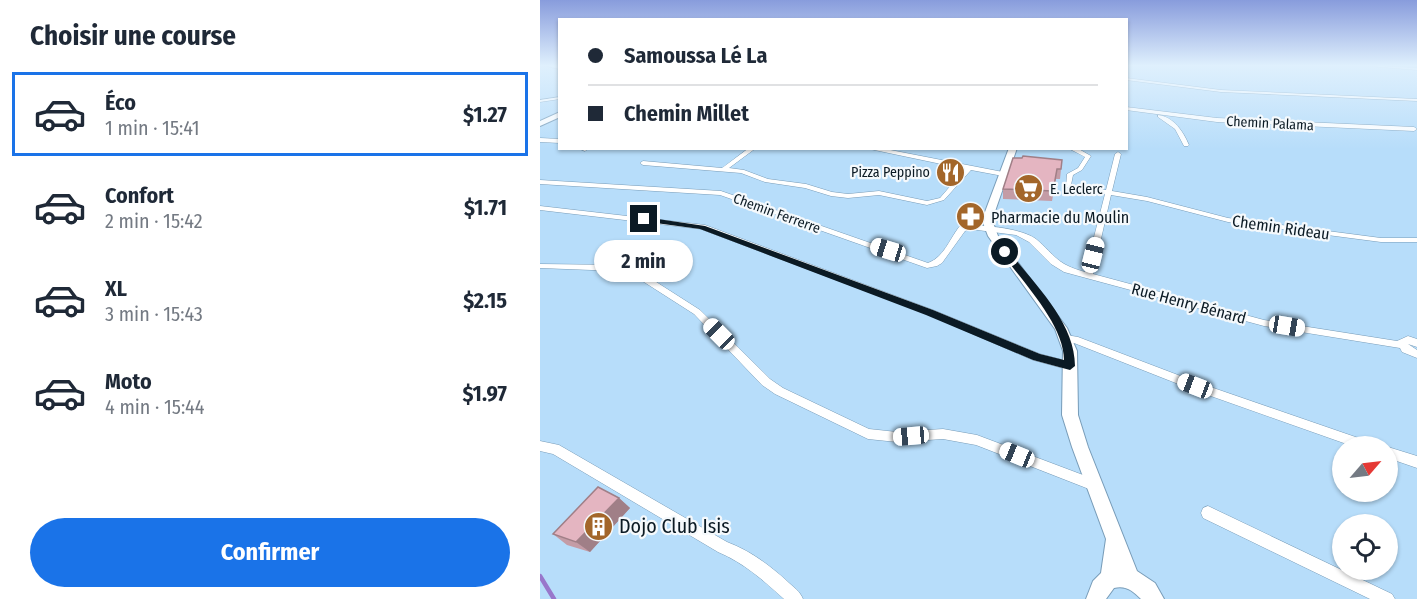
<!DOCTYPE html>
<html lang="fr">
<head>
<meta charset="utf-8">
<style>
	body { margin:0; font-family:"Fira Sans Condensed",sans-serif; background:#f6f6f7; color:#1f2937; height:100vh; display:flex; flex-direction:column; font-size:22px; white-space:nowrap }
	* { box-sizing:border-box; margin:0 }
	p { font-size:20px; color:#747a83 }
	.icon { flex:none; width:33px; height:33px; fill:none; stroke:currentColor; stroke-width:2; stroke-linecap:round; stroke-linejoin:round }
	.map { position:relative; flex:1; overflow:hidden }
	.panel { display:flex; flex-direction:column; background:#fff; width:540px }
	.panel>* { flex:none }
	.banner { position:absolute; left:18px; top:18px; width:570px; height:132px; border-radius:0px; box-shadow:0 2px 4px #0004; display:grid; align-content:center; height:132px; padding:0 30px; background:#fff }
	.needle { width:39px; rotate:62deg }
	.tools { position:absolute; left:792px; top:436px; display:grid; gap:12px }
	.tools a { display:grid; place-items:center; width:66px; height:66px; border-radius:50%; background:#fff; box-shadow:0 2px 4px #0004; font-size:30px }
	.end { position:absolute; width:27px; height:27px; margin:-14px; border:8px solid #0b1a24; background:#fff; box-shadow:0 0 0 3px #fff }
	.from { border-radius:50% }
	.bubble { position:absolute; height:42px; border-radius:21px; background:#fff; box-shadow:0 2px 4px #0004; font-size:20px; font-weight:700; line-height:42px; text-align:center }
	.car { position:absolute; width:18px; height:36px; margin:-18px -9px; border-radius:8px; box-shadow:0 0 4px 2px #0007; background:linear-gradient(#fff 24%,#345 0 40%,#fff 0 76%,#345 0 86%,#fff 0) }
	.banner b { display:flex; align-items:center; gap:21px; height:57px; font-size:22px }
	.banner b+b { border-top:2px solid #e0e1e3 }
	.banner i { width:15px; height:15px; background:#1f2937 }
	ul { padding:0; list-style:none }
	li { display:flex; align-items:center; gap:18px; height:84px; margin:0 12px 9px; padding:0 18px; border:3px solid transparent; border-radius:0px }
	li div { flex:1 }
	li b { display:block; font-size:22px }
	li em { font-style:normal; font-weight:700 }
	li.current { border-color:#1a73e8 }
	li>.icon { width:54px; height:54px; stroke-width:1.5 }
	h2 { padding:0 30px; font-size:27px; line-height:72px }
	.cta { display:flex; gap:12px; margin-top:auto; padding:12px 30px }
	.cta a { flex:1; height:69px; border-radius:36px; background:#1a73e8; color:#fff; font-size:24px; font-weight:700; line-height:69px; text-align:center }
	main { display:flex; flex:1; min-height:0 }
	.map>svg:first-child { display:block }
</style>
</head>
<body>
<main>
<section class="panel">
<h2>Choisir une course</h2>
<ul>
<li class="current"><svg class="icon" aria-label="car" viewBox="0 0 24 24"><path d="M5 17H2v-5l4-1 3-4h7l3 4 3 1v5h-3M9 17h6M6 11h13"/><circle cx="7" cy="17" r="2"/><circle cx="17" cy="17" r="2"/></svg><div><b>Éco</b><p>1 min · 15:41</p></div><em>$1.27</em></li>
<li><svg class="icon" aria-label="car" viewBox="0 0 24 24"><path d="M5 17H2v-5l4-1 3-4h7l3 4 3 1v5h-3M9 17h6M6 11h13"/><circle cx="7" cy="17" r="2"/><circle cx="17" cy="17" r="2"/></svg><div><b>Confort</b><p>2 min · 15:42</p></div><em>$1.71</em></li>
<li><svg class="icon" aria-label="car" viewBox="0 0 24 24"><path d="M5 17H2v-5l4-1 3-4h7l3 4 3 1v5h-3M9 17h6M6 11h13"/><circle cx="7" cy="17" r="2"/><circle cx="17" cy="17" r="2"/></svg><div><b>XL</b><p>3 min · 15:43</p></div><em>$2.15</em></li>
<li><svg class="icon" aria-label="car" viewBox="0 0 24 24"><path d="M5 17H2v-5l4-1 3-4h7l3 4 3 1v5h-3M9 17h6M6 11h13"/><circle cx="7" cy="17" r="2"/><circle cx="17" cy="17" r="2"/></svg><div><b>Moto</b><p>4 min · 15:44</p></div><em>$1.97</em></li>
</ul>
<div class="cta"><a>Confirmer</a></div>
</section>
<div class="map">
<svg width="877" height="599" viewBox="0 0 877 599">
	<rect width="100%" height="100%" fill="#b7ddfa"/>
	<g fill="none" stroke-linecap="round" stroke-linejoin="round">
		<path stroke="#9877cb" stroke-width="4.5" d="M0 576 14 599"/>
		<defs>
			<path id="street" d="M826 65 877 68V70L828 66Z
				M586 78 681 90 877 99V101L681 92 586 80Z
				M20 97V99L0 102V100Z
				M586 107 677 118 874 127 877 129 874 131 677 122 586 110Z
				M618 115C634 117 643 131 649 145L648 146H644L635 129 618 117Z
				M0 138 20 139V143L0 142Z
				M38 148H48V149L45 151Z
				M209 148H216L189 168 204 170 228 179 266 184 292 192 308 194 339 191 387 201 400 198 425 169 325 148H340L463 172 466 174 463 176 431 170 404 200 387 205 339 195 308 198 291 196 265 188 225 182 201 173 103 165 100 163 103 161 182 168Z
				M528 148H537L551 156 542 170 533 175 531 185 566 190 575 154 578 152 581 154 572 191 607 197 688 218 841 238H877V242H841L688 222 607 201 571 195 553 274 724 320 857 341 868 336 877 339V347L868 344 877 350V358L862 352 860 348 724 326 524 272 511 264 489 242 476 235 430 229 425 231 402 263 397 266 387 268 180 195 0 184V180L181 191 388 263C404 257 409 240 419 227 437 223 481 228 496 239 516 256 516 264 545 272L565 194 526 187 527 174 538 168 545 157Z
				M0 206 165 225 393 310 500 354 534 363 535 366 534 369 530 370 493 360 387 314 161 229 0 210Z
				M0 264 78 265 99 271 160 310 230 379 243 388 329 429 357 432 403 429 437 435 559 481 561 485 559 489 554 491 436 445 403 439 357 442 328 439 235 394 222 385 154 314 93 275 78 271 0 268Z
				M526 335 538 337 659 383 830 442 834 443 836 447H815L651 389 534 343 523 342 521 339 523 336Z
				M0 441 19 445 187 542C211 551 229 565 247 581 253 587 260 591 263 599H244C223 580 204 563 178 552L13 454 0 451Z
				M848 447 877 456V468L848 458Z
				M668 506 852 594 855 599H830L663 518 661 513 663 508Z"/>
			<path id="secondary" d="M3 65H20V69Z
				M20 112V117L0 126V121Z
				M469 148H477L452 220 458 236 527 328 537 351 538 415 548 447 597 571 615 583 624 599H601C593 591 586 585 574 588L566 599H546L553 581 561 573 566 539 532 447 522 415 523 351 515 329 448 236 442 220Z"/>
		</defs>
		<use href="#street" stroke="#789cb8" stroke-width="1"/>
		<use href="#secondary" stroke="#789cb8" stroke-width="2"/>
		<use href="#street" fill="#fff" fill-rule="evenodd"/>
		<use href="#secondary" fill="#fff" fill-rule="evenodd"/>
	</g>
	<path fill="#c49ca6" d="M522 160 520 179H516L512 201 463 199V189Z
		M79 498 90 508 50 552 27 545 13 534Z"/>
	<path fill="#a07f87" d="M79 498 90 508 50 552 36 542Z"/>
	<path fill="#e4b5c1" stroke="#a07f87" stroke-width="1.5" d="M483 156 522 160 521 169H517L513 191 463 189 473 158H482Z
		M58 487 79 498 36 542 13 534Z"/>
	<linearGradient id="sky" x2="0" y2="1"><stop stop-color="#889cdc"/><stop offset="0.44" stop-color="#dff0fd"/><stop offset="1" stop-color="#dff0fd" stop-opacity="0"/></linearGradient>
	<rect width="877" height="149" fill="url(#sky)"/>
	<path fill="#0b1a24" d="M104 217 165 226 393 310 500 354 524 360C524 324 482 281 461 252L468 250C494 284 535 322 535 366L530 370 493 360 386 315 160 229 101 221 100 219Z"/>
	<defs>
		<symbol id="restaurant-disc" viewBox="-11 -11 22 22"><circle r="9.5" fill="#a3662a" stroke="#f5f9fc"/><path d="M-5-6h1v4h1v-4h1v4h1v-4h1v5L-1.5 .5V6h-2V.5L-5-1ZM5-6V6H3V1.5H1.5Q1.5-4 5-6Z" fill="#fff"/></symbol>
		<symbol id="supermarket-disc" viewBox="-11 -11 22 22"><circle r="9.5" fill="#a3662a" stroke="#f5f9fc"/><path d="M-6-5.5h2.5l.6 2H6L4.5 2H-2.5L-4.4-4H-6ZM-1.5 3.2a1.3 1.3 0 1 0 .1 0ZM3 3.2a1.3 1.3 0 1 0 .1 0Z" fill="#fff"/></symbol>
		<symbol id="pharmacy-disc" viewBox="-11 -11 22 22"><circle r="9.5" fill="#a3662a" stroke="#f5f9fc"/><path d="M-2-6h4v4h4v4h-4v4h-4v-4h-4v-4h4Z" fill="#fff"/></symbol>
		<symbol id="building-disc" viewBox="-11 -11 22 22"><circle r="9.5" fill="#a3662a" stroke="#f5f9fc"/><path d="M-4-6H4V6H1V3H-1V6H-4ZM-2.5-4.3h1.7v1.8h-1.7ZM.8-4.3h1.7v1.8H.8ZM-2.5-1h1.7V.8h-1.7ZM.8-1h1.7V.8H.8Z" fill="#fff"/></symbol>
	</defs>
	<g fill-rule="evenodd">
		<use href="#restaurant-disc" x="394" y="156" width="33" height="33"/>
		<use href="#supermarket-disc" x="472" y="172" width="33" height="33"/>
		<use href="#pharmacy-disc" x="414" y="200" width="33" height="33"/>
		<use href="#building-disc" x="42" y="510" width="33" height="33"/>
	</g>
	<g text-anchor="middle" stroke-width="4.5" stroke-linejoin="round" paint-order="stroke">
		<g font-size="14" fill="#0b1a24" stroke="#f5f9fc">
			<text transform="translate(730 123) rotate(3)" y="5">Chemin Palama</text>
			<text transform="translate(237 213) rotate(20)" y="5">Chemin Ferrerre</text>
		</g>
		<g font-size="14" fill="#0b1a24" stroke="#f5f9fc" text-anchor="end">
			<text x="390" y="177">Pizza Peppino</text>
			<text x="510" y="194" text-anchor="start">E. Leclerc</text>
		</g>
		<g font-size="16" fill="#0b1a24" stroke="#f5f9fc" text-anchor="start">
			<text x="451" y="223">Pharmacie du Moulin</text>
		</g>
		<g font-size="16" fill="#0b1a24" stroke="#f5f9fc">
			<text transform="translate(741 227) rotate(8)" y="6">Chemin Rideau</text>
			<text transform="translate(649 303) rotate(15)" y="6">Rue Henry Bénard</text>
		</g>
		<g font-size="20" fill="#0b1a24" stroke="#f5f9fc" text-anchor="start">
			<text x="79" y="533">Dojo Club Isis</text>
		</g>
	</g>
</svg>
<div class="tools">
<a><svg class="needle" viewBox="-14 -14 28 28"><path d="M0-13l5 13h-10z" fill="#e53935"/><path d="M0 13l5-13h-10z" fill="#747a83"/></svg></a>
<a><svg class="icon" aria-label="locate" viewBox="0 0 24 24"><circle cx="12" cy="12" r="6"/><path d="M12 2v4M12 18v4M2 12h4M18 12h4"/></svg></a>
</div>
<i class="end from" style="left:465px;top:252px"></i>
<i class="end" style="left:104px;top:219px"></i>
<div class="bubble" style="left:54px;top:240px;width:99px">2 min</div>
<i class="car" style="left:348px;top:250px;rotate:287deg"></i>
<i class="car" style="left:553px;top:255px;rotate:14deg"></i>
<i class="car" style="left:747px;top:326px;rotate:99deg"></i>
<i class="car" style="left:179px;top:334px;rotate:315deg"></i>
<i class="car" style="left:655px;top:386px;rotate:291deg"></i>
<i class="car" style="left:371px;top:436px;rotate:265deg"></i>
<i class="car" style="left:477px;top:455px;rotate:292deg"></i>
<div class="banner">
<b><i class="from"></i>Samoussa Lé La</b>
<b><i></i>Chemin Millet</b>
</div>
</div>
</main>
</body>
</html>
